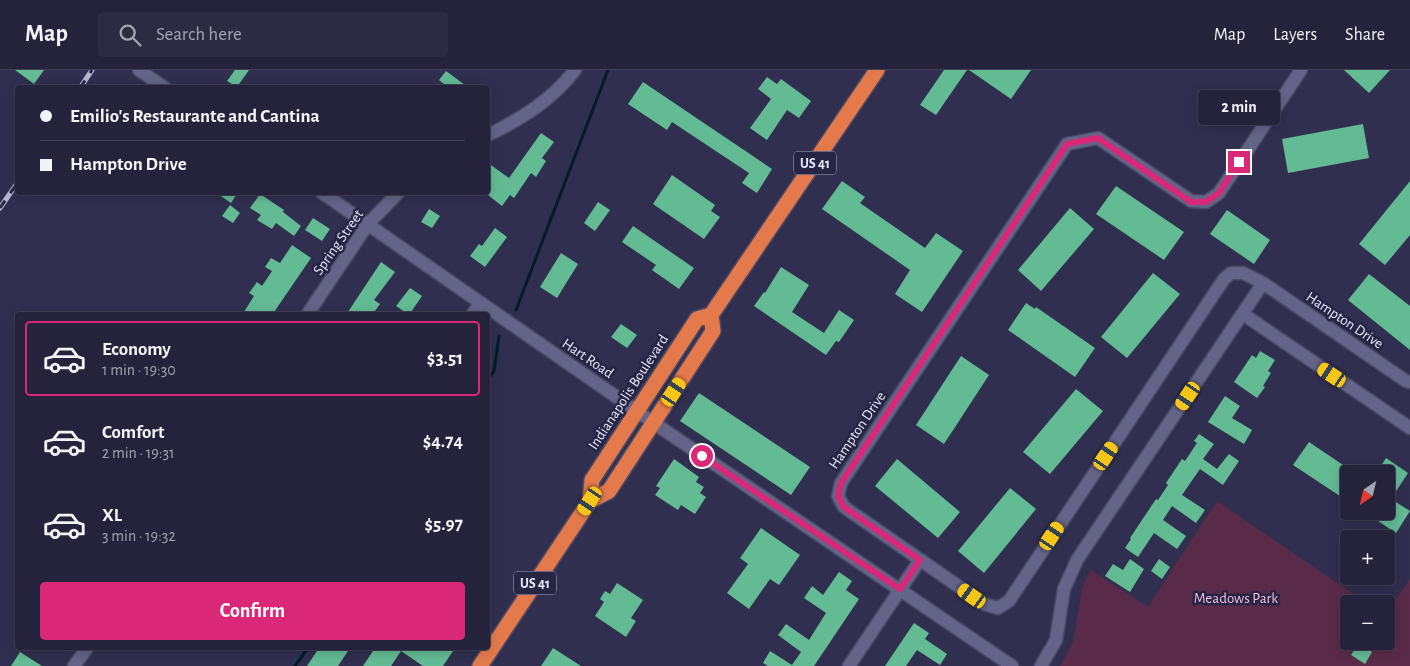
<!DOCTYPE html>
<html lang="en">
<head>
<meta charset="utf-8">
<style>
	body { margin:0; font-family:"Alegreya Sans",sans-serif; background:#2c2b42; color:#f1f3f6; height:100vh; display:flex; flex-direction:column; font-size:19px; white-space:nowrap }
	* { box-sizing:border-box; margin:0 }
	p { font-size:16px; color:#a3a4af }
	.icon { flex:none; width:28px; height:28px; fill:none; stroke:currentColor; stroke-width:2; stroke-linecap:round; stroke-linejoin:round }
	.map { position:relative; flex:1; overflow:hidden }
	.panel { position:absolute; left:15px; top:242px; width:475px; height:338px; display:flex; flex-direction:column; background:#24233b; border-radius:5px; box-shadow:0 2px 12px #0003,0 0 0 1px #414055 }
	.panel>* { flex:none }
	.guide { position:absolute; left:15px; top:15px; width:475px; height:110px; border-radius:5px; box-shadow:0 2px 12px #0003,0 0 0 1px #414055; display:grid; align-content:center; height:110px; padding:0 25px; background:#24233b }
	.needle { width:32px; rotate:214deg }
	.controls { position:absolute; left:1340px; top:395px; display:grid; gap:10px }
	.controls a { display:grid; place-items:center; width:55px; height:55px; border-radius:5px; background:#24233b; box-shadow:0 2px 12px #0003,0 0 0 1px #414055; font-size:25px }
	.end { position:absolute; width:22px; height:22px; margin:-11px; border:6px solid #db2777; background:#fff; box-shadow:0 0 0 2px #fff }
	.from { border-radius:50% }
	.bubble { position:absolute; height:35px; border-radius:5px; background:#24233b; box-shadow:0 2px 12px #0003,0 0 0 1px #414055; font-size:16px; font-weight:600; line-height:35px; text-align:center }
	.car { position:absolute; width:15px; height:30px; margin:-15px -8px; border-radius:6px; box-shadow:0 0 4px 1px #0007; background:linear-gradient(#f5c518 24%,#345 0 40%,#f5c518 0 76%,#345 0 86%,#f5c518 0) }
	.guide b { display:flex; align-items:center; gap:18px; height:48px; font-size:19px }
	.guide b+b { border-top:1px solid #414055 }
	.guide i { width:12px; height:12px; background:#f1f3f6 }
	ul { padding:9px 0 0; list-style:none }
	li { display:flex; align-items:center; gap:15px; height:75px; margin:0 10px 8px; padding:0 15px; border:2px solid transparent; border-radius:5px }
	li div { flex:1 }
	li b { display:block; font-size:19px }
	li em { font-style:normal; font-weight:600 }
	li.selected { border-color:#db2777 }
	li>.icon { width:45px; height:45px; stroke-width:1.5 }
	.action { display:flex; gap:10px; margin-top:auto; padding:10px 25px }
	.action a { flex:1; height:58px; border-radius:5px; background:#db2777; color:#fff; font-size:20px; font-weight:600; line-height:58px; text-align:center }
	header { display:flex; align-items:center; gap:30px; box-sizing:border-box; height:70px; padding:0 25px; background:#24233b; border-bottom:1px solid #414055 }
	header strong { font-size:24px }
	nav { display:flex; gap:28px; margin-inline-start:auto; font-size:18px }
	.search { width:350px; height:45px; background:#2c2b42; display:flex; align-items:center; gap:12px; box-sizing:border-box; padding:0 18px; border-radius:5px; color:#a3a4af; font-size:19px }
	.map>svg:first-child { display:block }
</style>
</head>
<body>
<header>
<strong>Map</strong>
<div class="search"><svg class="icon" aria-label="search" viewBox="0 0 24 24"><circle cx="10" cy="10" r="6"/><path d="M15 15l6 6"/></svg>Search here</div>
<nav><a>Map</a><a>Layers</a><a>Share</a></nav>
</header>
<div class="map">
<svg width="1410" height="596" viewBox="0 0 1410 596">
	<rect width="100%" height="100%" fill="#302f4f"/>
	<path fill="#5a2b49" d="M1217 431 1368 534H1349V571H1386V544L1410 509V596H1060L1073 572 1083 515 1091 500 1148 537Z"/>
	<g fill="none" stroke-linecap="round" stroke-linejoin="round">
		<path stroke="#001d27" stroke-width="3" d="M516 240 608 0
			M488 310 494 301 499 266
			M295 596 308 578"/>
	</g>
	<path fill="#63bb94" d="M15 0H44L34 14Z
		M235 0H249L237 17 227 11Z
		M944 0H967L936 45 920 35Z
		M969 0H1031L1011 29Z
		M1344 0H1390L1369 23Z
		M446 1 469 18H449L439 10Z
		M767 7 777 14 781 9 811 31 799 48 787 40 767 70 750 58 771 29 758 19Z
		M643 12 772 99 757 123 742 113 749 103 672 52 667 60 628 34Z
		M1363 54 1369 88 1288 103 1282 69Z
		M541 63 554 72 542 88 546 91 536 107 531 103 514 128 510 125 502 136 488 125V93L509 108Z
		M672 105 715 135 711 141 720 147 704 169 653 134Z
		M842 111 865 127 860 133 925 178 936 163 963 181 922 242 895 224 910 200 822 139Z
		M1410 111V165L1385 195 1359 174Z
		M1116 116 1184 162 1164 190 1096 144Z
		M215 122H238L231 133Z
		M260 124 284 140 283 142 301 156 294 166 276 153 272 159 257 150 261 145 250 138Z
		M598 132 610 140 595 161 584 153Z
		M230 135 240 143 233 153 222 146Z
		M1070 138 1094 159 1041 221 1018 200Z
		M429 139 440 146 432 158 421 152Z
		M1227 140 1270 170 1254 194 1210 164Z
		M313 148 330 159 322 171 305 160Z
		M633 156 694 198 679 219 652 200 656 195 622 172Z
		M495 158 507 167 485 197 470 186 479 174 482 176Z
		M292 175 311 188 272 245H242L254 226 249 223 257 212 262 216 272 201 265 197 271 188 280 193Z
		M561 183 578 194 557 228 540 217Z
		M381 192 395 202 374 230 380 234 372 245H346Z
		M781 197 809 215 792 242 824 263 839 240 854 250 839 272 836 271 826 285 754 236 764 222 765 223Z
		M1153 203 1180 224 1127 288 1101 267Z
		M1369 204 1410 236V280L1348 230Z
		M410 218 422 226 409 245 396 236Z
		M1026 233 1035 239 1036 237 1095 278 1075 307 1008 260Z
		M621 254 637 265 627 278 611 267Z
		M1260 281 1275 290 1268 301 1271 303 1263 316 1265 317 1257 328 1234 312 1252 285 1256 288Z
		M961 286 989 305 944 374 916 355Z
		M1076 319 1103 341 1050 404 1023 382Z
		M699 323 810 397 791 425 680 351Z
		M1225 326 1240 336 1232 348 1252 360 1244 374 1208 352Z
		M1199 364 1214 374 1203 389 1217 399 1229 384 1239 391 1223 415 1200 399 1182 425 1205 440 1196 453 1172 436 1163 450 1186 466 1177 479 1154 463 1138 487 1125 478 1131 469 1130 468 1156 429 1158 430 1168 415 1166 413 1182 389 1185 391 1197 373 1194 371Z
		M1309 372 1349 399V432L1293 395Z
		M1386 388 1408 403 1391 429 1410 441 1396 463 1363 441H1386V404H1376Z
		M674 389 699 407 696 412 704 417 700 423 706 427 695 444 681 435 678 440 655 425 660 418 656 416Z
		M897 389 960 442 938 468 875 416Z
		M1010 418 1036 439 984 503 958 481Z
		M761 458 800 485 779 515 770 509 749 539 727 523 748 494 740 488Z
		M1130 489 1144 499 1130 522 1105 506 1113 494 1123 500Z
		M1159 489 1170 497 1162 509 1151 501Z
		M839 502 852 511 846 520 859 529 814 596H768L763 593 770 581 792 595 801 582 778 565 786 554 809 570 826 543 804 528 812 516 823 525Z
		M617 513 643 530 631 548 636 551 626 567 595 546 604 532 600 529 605 521 610 524Z
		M914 553 929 563 925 569 947 584 940 595 917 580 906 596H885Z
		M1359 573 1372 582 1365 594 1351 585Z
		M319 578H350L338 596H307Z
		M375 578H455L443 596H423L401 581 391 596H363Z
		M553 578 581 596H541Z
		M20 582 42 596H11Z"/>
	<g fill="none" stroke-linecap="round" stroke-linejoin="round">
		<defs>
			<path id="minor" d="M139 0 165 18
				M1301 0 1219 123 1206 132 1191 131 1098 68 1067 74 841 413 838 426 844 437 984 534 998 538 1009 531 1224 209 1231 203H1243L1263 213 1406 311 1410 312
				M488 65C521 49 552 30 575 0
				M321 122 654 353 1012 596
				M1243 244 1410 358
				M307 245 368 154 399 122
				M472 245 480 233
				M74 596 87 578
				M849 596 920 490
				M1041 596 1056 570 1064 519 1077 490 1263 213"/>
			<path id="highway" d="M590 431 609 421 713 261 711 245
				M480 596 590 431 592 410 697 249 711 245 877 0"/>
		</defs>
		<use href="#minor" stroke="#4a4964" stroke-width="15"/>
		<use href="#highway" stroke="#4a4964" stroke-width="18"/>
		<use href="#minor" stroke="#636487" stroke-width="12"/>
		<use href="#highway" stroke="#e47a4c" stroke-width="15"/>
		<defs>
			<path id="rail" d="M80 18 92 0
				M0 138 18 112"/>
		</defs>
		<use href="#rail" stroke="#b7b7cf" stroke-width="5"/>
		<use href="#rail" stroke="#262544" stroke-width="3" stroke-dasharray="9" stroke-linecap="butt"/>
	</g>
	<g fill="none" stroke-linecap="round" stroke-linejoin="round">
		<path stroke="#db2777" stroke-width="6" d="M702 386 900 519 920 490 844 437 838 426 841 413 1067 74 1098 68 1191 132H1206L1219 123 1239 92"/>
	</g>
	<g text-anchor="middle" stroke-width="5" stroke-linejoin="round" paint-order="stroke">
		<g fill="#262544" stroke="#adaec6" stroke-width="1">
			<rect x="794" y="81.5" width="42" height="23" rx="4"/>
			<rect x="514" y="501.5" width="42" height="23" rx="4"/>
		</g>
		<g font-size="14" font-weight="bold" fill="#e7e8fd">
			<text x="815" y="98">US 41</text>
			<text x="535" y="518">US 41</text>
		</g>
		<g font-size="15" fill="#e7e8fd" stroke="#262544">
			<text transform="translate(338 172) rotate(-55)" y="5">Spring Street</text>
			<text transform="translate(1345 250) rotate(34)" y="5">Hampton Drive</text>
			<text transform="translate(588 288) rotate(34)" y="5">Hart Road</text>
			<text transform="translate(628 322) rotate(-57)" y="5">Indianapolis Boulevard</text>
			<text transform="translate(857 360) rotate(-56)" y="5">Hampton Drive</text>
		</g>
		<g font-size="15" fill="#f9bee0" stroke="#262544">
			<text x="1236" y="533">Meadows Park</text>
		</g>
	</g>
</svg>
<div class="controls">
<a><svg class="needle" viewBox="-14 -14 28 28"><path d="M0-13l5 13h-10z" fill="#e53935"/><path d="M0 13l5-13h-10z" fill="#a3a4af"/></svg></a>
<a>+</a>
<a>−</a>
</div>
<i class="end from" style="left:702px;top:386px"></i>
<i class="end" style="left:1239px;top:92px"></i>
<div class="bubble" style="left:1198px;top:20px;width:82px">2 min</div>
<i class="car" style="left:1332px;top:305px;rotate:304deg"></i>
<i class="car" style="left:674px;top:322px;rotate:33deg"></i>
<i class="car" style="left:1188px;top:326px;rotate:214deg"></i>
<i class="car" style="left:1106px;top:386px;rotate:34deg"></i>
<i class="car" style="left:590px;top:431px;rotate:213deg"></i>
<i class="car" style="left:1052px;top:466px;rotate:34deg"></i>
<i class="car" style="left:972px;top:526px;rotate:305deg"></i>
<div class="guide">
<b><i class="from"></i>Emilio's Restaurante and Cantina</b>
<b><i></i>Hampton Drive</b>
</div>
<section class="panel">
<ul>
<li class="selected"><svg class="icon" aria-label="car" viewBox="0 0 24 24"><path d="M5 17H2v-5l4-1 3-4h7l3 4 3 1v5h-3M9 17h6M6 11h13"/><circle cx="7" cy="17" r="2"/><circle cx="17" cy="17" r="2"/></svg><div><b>Economy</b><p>1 min · 19:30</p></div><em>$3.51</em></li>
<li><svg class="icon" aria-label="car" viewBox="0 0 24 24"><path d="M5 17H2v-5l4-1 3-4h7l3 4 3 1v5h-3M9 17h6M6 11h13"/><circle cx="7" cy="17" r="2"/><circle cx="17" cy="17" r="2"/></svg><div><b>Comfort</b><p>2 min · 19:31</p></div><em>$4.74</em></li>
<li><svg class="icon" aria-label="car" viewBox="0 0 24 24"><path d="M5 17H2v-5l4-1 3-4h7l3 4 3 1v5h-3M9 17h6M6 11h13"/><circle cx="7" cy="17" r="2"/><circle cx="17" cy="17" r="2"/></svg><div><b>XL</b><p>3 min · 19:32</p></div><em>$5.97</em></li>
</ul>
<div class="action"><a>Confirm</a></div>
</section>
</div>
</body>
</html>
